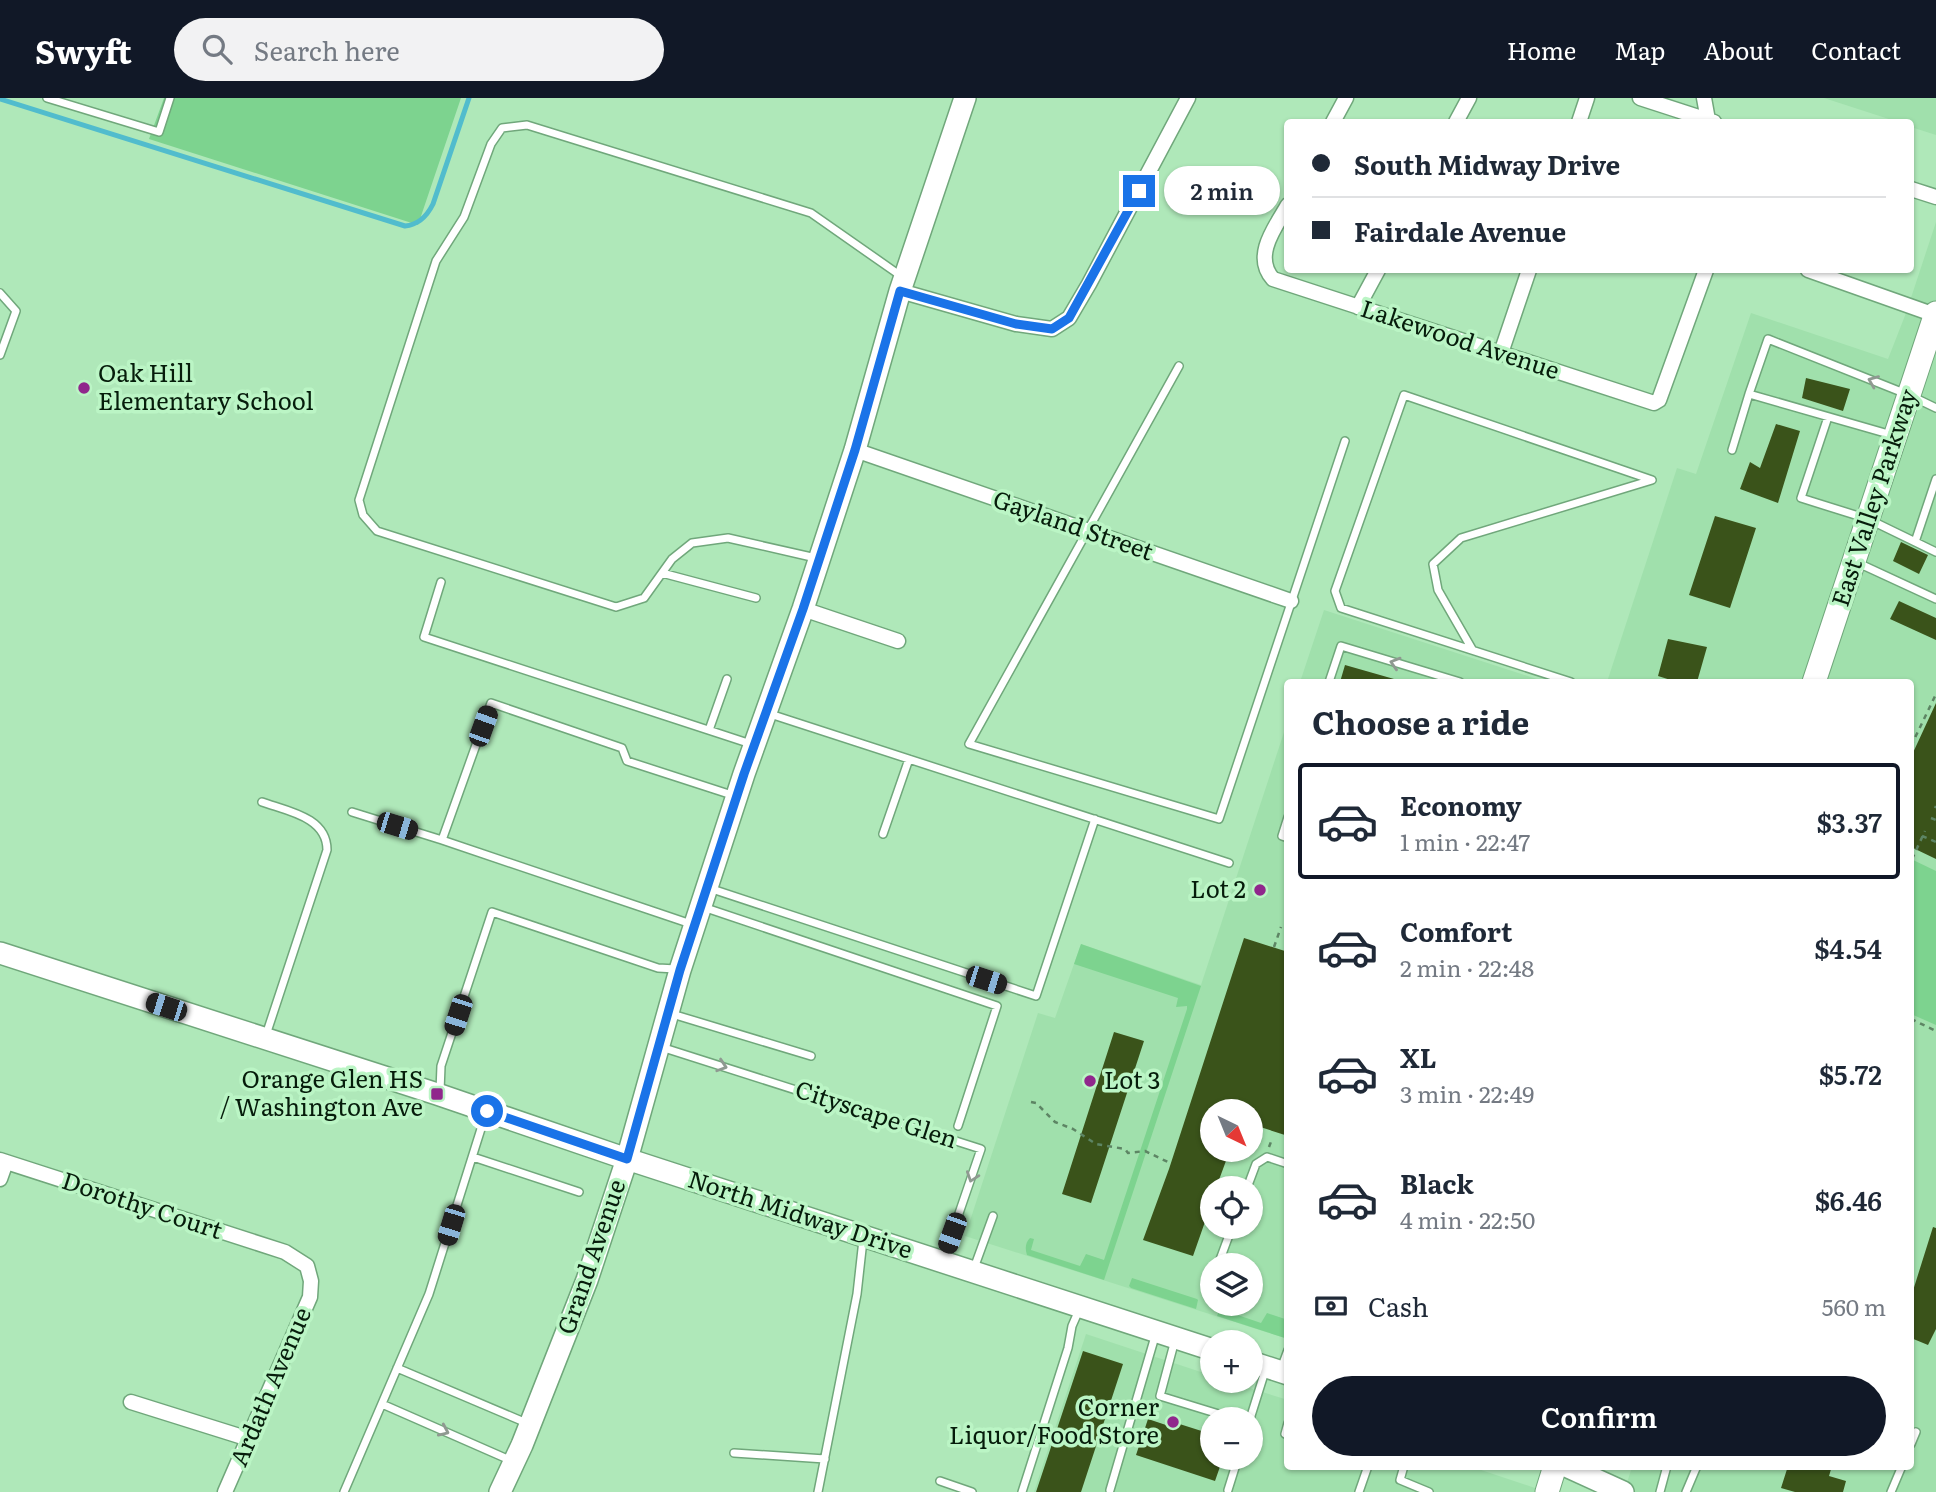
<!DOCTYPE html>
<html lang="en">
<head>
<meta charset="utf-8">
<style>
	body { margin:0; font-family:Literata,serif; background:#f2f2f3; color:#1f2937; height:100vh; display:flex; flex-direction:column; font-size:26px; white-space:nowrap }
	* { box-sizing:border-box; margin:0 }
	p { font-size:23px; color:#747a83 }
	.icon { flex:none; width:38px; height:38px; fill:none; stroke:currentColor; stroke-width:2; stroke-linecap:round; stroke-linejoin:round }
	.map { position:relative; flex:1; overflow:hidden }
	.panel { position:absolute; left:1284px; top:581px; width:630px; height:791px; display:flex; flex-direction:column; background:#fff; border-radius:7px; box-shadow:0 2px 5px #0004 }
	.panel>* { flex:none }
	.top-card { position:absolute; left:1284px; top:21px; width:630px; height:154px; border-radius:7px; box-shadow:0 2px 5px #0004; display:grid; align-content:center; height:154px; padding:0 28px; background:#fff }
	.needle { width:46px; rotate:137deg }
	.tools { position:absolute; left:1200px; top:1001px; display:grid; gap:14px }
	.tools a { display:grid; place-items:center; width:63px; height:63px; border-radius:50%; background:#fff; box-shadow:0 2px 5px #0004; font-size:35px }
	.end { position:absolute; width:32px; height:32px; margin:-16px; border:9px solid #1a73e8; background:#fff; box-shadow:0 0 0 4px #fff }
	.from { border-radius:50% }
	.bubble { position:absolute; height:49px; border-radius:24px; background:#fff; box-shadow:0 2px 5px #0004; font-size:23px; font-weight:600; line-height:49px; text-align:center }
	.car { position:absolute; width:21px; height:42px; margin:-21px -10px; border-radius:9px; box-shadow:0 0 5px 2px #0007; background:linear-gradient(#222 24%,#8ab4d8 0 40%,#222 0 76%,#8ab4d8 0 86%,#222 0) }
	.top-card b { display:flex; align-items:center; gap:24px; height:66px; font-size:26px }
	.top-card b+b { border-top:2px solid #e0e1e3 }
	.top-card i { width:18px; height:18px; background:#1f2937 }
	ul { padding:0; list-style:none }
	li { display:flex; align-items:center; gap:21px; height:116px; margin:0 14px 10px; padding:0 14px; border:4px solid transparent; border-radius:7px }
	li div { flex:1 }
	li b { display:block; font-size:26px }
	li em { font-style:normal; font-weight:600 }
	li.current { border-color:#111827 }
	li>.icon { width:63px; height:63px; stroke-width:1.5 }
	h2 { padding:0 28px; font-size:32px; line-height:84px }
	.pay { display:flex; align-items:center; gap:18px; height:77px; padding:0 28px; font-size:26px }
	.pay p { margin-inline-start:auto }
	.cta { display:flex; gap:14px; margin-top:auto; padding:14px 28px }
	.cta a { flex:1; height:80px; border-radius:42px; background:#111827; color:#fff; font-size:28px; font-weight:600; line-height:80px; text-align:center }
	header { display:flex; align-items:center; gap:42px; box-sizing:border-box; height:98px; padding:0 35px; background:#111827; color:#fff }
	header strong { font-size:33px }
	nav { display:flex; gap:38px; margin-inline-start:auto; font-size:24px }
	.search { width:490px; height:63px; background:#f2f2f3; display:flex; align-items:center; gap:18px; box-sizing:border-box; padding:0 24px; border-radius:38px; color:#747a83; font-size:26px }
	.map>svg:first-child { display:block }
</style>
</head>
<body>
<header>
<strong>Swyft</strong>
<div class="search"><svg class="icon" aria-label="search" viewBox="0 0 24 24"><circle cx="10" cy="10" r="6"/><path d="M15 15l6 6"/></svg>Search here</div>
<nav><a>Home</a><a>Map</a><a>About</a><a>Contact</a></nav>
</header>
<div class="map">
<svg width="1936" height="1394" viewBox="0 0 1936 1394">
	<rect width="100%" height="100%" fill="#afe8b9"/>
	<path fill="#a0e0ac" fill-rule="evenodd" d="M1824 0H1936V37L1911 29V24H1898Z
		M1936 124V1394H1624L1632 1369 1911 1368V584H1607L1677 370 1696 376 1751 215 1888 261 1906 215Z
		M1324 512 1546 584H1300Z
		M1288 622V1241L965 1138 1038 915 1055 920 1081 846 1201 887ZM1213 1013H1251V1052H1213ZM1213 1090H1251V1129H1213ZM1213 1167H1251V1206H1213Z
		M1086 1236 1213 1278V1283H1227L1288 1302V1368L1472 1369 1547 1394H1034ZM1213 1321H1251V1360H1213Z"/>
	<path fill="#7dd38f" d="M164 0H461L418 127 149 41Z
		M1911 761 1936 773V927L1911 916Z
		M1081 846 1201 888 1104 1182 1027 1157C1025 1151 1025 1145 1030 1140L1034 1141 1031 1152 1080 1168 1086 1156 1104 1162 1187 911V908L1176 909 1178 900 1074 866Z
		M1132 1180 1197 1201 1198 1202 1196 1211 1131 1190 1129 1188Z
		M1222 1206H1228L1226 1213 1261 1225 1267 1215 1288 1222V1241L1217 1218Z"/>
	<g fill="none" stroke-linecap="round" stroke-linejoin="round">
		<path stroke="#51bccd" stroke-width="5" d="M0 1 405 128C418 127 427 118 433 106L469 0"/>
	</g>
	<path fill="#3a531a" d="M1806 280 1850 291 1843 313 1802 300Z
		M1776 326 1800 333 1778 405 1740 391 1750 364 1760 370Z
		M1715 418 1756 430 1730 510 1689 497Z
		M1901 444 1928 457 1919 476 1893 463Z
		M1899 503 1936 520V542L1890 521Z
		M1668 541 1707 549 1697 584H1677L1658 578Z
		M1345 567 1394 581V584H1340Z
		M1936 605V761L1911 749V659Z
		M1244 840 1288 854V1038L1251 1026V1013H1213V1052H1230L1216 1090H1213V1101L1193 1158 1143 1142 1169 1071Z
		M1114 934 1144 943 1091 1105 1062 1096Z
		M1933 1129 1936 1130V1231L1928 1247 1911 1240V1199Z
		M1083 1253 1123 1266 1081 1394H1036Z
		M1148 1321 1166 1327 1167 1322 1211 1336 1209 1341 1213 1342V1360H1223L1215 1383 1136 1357Z
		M1788 1368H1832L1829 1378 1846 1383 1843 1394H1795L1781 1390Z"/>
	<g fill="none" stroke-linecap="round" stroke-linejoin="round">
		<defs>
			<path id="lane" d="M47 0 159 34 170 0
				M0 195 16 213 0 257
				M1179 268 969 646 1219 721 1345 343
				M1828 319 1801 400 1868 421 1936 454
				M1892 337 1749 296 1768 241 1909 297 1936 310
				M1732 352 1749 296
				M1915 444 1936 381
				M816 460 728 440 692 445 672 461 644 500 616 509 377 433 363 417 359 402 436 163 464 119 491 46 502 30 527 27 811 115 901 178
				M1858 465 1936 501
				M662 475 756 500
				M441 484 424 539 751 646
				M1472 551 1438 492 1433 466 1461 440 1652 382 1404 297 1335 493 1341 510 1571 584
				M1329 584 1341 548 1460 584
				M767 615 1229 765
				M709 632 727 581
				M262 704C287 713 327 719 327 752L266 937
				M352 714 442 742
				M1288 719 1282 738 1288 740
				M883 736 909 661
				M709 790 1036 898 1095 721
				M703 809 997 908 958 1028
				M694 827 442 742 491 605 622 650 627 663 735 698
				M672 916 811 958
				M661 949 981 1051 943 1162
				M440 993 441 968 492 814 658 870 676 871
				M473 1059 579 1094
				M1247 1090 1256 1066 1267 1059 1288 1066
				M1218 1167 1232 1129
				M973 1173 993 1118
				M1211 1185 1213 1180
				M1175 1242 1160 1298 1235 1321
				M397 1270 529 1326
				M1281 1271 1288 1252
				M382 1306 512 1363
				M1250 1321 1266 1270
				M1288 1325 1285 1336 1288 1337
				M1911 1346 1916 1334
				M734 1355 825 1361
				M1404 1368 1400 1382 1429 1394
				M940 1383 972 1394
				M1110 1392 1156 1235
				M1228 1392 1238 1360
				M344 1394 429 1196 486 1015
				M818 1394 857 1196 863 1142
				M1022 1394 1068 1250 1072 1228 1079 1212
				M1359 1394 1368 1368
				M1660 1394 1667 1368
				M1686 1394 1697 1368
				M1891 1394 1902 1368"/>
			<path id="street" d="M1640 0 1714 24
				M1704 0 1708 22
				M1333 24 1346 0
				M1456 24 1469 0
				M1579 24 1587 0
				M1911 91 1936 99
				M1288 107C1276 128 1252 158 1273 181L1654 305 1659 302 1706 172
				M1808 172 1935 217
				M900 193 1016 226 1052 231 1069 220 1089 186 1188 0
				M1358 209 1378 172
				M1501 255 1529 172
				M855 352 1291 503
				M803 511 898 543
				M0 1062 285 1154 307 1168 311 1183 310 1199 225 1394
				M0 1081 6 1064
				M131 1304 249 1341"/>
			<path id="secondary" d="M0 855 437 996 627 1061 1213 1252
				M1251 1264 1288 1276
				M1566 1368 1623 1394
				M500 1394 522 1347 587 1182 627 1061 680 872 744 676 803 511 855 352 900 193 965 0"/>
			<path id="primary" d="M1814 584 1936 215
				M1547 1394 1555 1368"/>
		</defs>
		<use href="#lane" stroke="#70a77b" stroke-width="10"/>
		<use href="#street" stroke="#70a77b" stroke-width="17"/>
		<use href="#secondary" stroke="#70a77b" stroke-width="24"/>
		<use href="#primary" stroke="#70a77b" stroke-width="25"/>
		<path stroke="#5d8564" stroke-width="2.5" stroke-dasharray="5 5" stroke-linecap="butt" d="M1911 648 1936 596
			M1935 710 1936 708
			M1931 720 1936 722
			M1922 738 1936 744
			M1912 761 1925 733
			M1274 849 1281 829
			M1911 921 1936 933
			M1031 1004 1036 1005 1055 1024 1073 1031 1096 1046 1125 1051 1128 1055 1145 1053 1170 1065
			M1269 1049 1272 1041"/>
		<use href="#lane" stroke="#fff" stroke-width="7"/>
		<use href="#street" stroke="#fff" stroke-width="14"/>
		<use href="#secondary" stroke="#fff" stroke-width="21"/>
		<use href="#primary" stroke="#fff" stroke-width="23"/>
	</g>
	<defs><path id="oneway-chevron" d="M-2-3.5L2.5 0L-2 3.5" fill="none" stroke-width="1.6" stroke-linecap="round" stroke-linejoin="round" transform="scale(1.75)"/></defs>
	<g stroke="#8f9991">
		<use href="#oneway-chevron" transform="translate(1873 283) rotate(-158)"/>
		<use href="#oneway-chevron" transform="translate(1395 565) rotate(-163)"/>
		<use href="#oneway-chevron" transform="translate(722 968) rotate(18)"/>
		<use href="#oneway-chevron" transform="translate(972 1079) rotate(109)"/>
		<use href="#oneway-chevron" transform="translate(444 1333) rotate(24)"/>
	</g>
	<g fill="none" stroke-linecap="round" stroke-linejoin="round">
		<path stroke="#1a73e8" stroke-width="9" d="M487 1013 627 1061 680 872 744 676 803 511 855 352 900 193 1016 226 1052 231 1069 220 1139 93"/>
	</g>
	<g fill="#90278c" stroke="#bbf5c5" stroke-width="2.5">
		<circle cx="84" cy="290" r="7"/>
		<circle cx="1260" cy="792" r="7"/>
		<circle cx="1090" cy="983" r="7"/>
		<rect x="430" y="989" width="14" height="14" rx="3.5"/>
		<circle cx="1173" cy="1324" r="7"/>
	</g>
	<g text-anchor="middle" stroke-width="7" stroke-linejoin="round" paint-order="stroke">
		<g font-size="24" fill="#061c0b" stroke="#bbf5c5">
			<text transform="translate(1460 242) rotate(18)" y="8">Lakewood Avenue</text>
			<text transform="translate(1875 400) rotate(-72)" y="8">East Valley Parkway</text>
			<text transform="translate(1073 428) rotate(19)" y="8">Gayland Street</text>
			<text transform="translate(876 1017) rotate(18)" y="8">Cityscape Glen</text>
			<text transform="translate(142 1108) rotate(18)" y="8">Dorothy Court</text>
			<text transform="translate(800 1117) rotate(18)" y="8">North Midway Drive</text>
			<text transform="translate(592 1159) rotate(-71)" y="8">Grand Avenue</text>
			<text transform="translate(271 1289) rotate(-67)" y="8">Ardath Avenue</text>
		</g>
		<g font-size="24" fill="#061c0b" stroke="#bbf5c5" text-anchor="end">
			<text x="98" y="284" text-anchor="start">Oak Hill<tspan x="98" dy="28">Elementary School</tspan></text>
			<text x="1246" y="800">Lot 2</text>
			<text x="423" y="990">Orange Glen HS<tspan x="423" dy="28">/ Washington Ave</tspan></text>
			<text x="1104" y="991" text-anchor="start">Lot 3</text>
			<text x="1159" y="1318">Corner<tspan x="1159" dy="28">Liquor/Food Store</tspan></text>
		</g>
	</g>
</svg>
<div class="tools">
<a><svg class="needle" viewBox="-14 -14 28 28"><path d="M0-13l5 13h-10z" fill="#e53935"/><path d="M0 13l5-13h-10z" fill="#747a83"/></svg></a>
<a><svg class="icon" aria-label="locate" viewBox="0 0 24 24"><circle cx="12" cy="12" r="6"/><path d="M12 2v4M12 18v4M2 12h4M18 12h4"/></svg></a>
<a><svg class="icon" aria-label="layers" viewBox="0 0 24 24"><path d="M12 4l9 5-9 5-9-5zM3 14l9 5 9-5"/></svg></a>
<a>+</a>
<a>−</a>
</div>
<i class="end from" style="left:487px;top:1013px"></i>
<i class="end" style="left:1139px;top:93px"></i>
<div class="bubble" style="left:1164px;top:68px;width:116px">2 min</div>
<i class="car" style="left:483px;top:628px;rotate:20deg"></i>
<i class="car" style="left:397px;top:728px;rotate:107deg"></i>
<i class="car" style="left:986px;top:882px;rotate:108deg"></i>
<i class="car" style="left:166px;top:909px;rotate:288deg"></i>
<i class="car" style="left:458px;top:917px;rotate:198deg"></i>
<i class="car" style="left:451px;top:1127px;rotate:197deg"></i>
<i class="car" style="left:952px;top:1135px;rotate:200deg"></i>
<div class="top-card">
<b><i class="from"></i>South Midway Drive</b>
<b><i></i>Fairdale Avenue</b>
</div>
<section class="panel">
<h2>Choose a ride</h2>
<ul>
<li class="current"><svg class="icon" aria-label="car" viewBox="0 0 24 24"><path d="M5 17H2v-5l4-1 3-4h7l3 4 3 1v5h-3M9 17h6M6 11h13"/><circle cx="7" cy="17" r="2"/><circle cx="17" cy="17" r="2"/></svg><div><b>Economy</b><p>1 min · 22:47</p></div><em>$3.37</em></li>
<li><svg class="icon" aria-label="car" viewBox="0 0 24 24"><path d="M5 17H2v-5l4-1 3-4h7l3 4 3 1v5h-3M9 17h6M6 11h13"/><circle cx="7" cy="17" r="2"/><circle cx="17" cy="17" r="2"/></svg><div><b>Comfort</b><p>2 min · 22:48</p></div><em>$4.54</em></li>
<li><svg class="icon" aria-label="car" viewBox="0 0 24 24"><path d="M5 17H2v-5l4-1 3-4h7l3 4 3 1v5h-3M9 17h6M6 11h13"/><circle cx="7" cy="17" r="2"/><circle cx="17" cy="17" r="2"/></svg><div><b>XL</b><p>3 min · 22:49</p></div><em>$5.72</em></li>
<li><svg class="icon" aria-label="car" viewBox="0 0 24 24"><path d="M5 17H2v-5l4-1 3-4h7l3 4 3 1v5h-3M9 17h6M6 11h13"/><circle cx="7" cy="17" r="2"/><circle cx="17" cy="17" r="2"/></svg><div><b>Black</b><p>4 min · 22:50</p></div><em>$6.46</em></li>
</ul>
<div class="pay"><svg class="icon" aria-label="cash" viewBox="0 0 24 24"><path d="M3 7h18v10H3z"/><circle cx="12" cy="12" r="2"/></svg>Cash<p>560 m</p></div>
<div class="cta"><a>Confirm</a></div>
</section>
</div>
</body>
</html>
